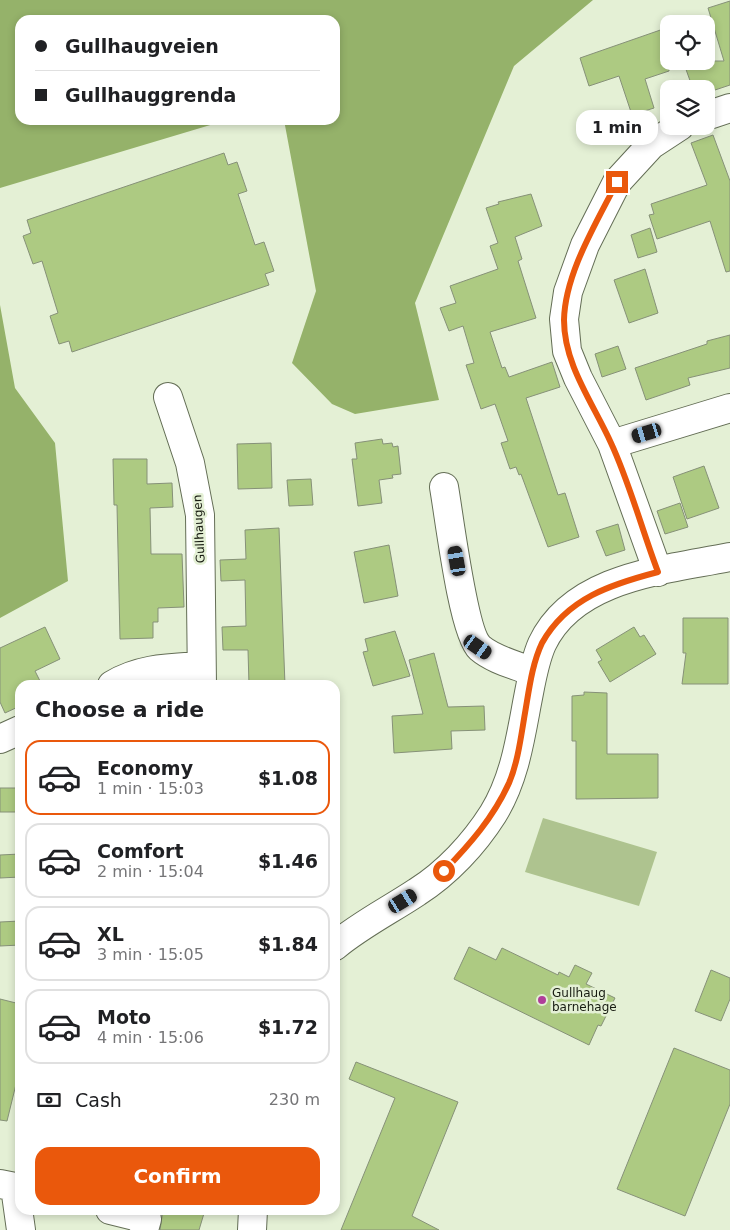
<!DOCTYPE html>
<html lang="en">
<head>
<meta charset="utf-8">
<style>
	body { margin:0; font-family:"DejaVu Sans",sans-serif; background:#f2f2f2; color:#202124; height:100vh; display:flex; flex-direction:column; font-size:19px; white-space:nowrap }
	* { box-sizing:border-box; margin:0 }
	p { font-size:16px; color:#757577 }
	.icon { flex:none; width:28px; height:28px; fill:none; stroke:currentColor; stroke-width:2; stroke-linecap:round; stroke-linejoin:round }
	.map { position:relative; flex:1; overflow:hidden }
	.details { position:absolute; left:15px; top:680px; width:325px; height:535px; display:flex; flex-direction:column; background:#fff; border-radius:15px; box-shadow:0 2px 8px #0003 }
	.details>* { flex:none }
	.guide { position:absolute; left:15px; top:15px; width:325px; height:110px; border-radius:15px; box-shadow:0 2px 8px #0003; display:grid; align-content:center; height:110px; padding:0 20px; background:#fff }
	.buttons { position:absolute; left:660px; top:15px; display:grid; gap:10px }
	.buttons a { display:grid; place-items:center; width:55px; height:55px; border-radius:10px; background:#fff; box-shadow:0 2px 8px #0003; font-size:25px }
	.end { position:absolute; width:22px; height:22px; margin:-11px; border:6px solid #ea580c; background:#fff; box-shadow:0 0 0 2px #fff }
	.from { border-radius:50% }
	.bubble { position:absolute; height:35px; border-radius:15px; background:#fff; box-shadow:0 2px 8px #0003; font-size:16px; font-weight:700; line-height:35px; text-align:center }
	.car { position:absolute; width:15px; height:30px; margin:-15px -8px; border-radius:6px; box-shadow:0 0 4px 1px #0007; background:linear-gradient(#222 24%,#8ab4d8 0 40%,#222 0 76%,#8ab4d8 0 86%,#222 0) }
	.guide b { display:flex; align-items:center; gap:18px; height:48px; font-size:19px }
	.guide b+b { border-top:1px solid #e0e0e0 }
	.guide i { width:12px; height:12px; background:#202124 }
	ul { padding:0; list-style:none }
	li { display:flex; align-items:center; gap:15px; height:75px; margin:0 10px 8px; padding:0 10px; border:2px solid #e0e0e0; border-radius:15px }
	li div { flex:1 }
	li b { display:block; font-size:19px }
	li em { font-style:normal; font-weight:700 }
	li.selected { border-color:#ea580c }
	li>.icon { width:45px; height:45px; stroke-width:1.5 }
	h2 { padding:0 20px; font-size:22px; line-height:60px }
	.pay { display:flex; align-items:center; gap:12px; height:55px; padding:0 20px; font-size:19px }
	.pay p { margin-inline-start:auto }
	.action { display:flex; gap:10px; margin-top:auto; padding:10px 20px }
	.action a { flex:1; height:58px; border-radius:15px; background:#ea580c; color:#fff; font-size:20px; font-weight:700; line-height:58px; text-align:center }
	.map>svg:first-child { display:block }
</style>
</head>
<body>
<div class="map">
<svg width="730" height="1230" viewBox="0 0 730 1230">
	<rect width="100%" height="100%" fill="#e4f0d5"/>
	<path fill="#aec38f" d="M543 818 657 852 639 906 525 872Z"/>
	<path fill="#95b26a" d="M0 0H593L514 66 415 303 439 400 355 414 332 404 292 363 316 291 284 120H335V20H20V120H227L0 188Z
		M0 305 15 388 55 443 68 581 0 618Z"/>
	<path fill="#adca82" stroke="#869178" d="M730 1V85L706 93V89H693L683 61H724L708 8Z
		M669 27V71L645 79 654 108 632 115 619 76 589 86 580 58Z
		M713 135 730 181V271L726 272 710 221 657 239 649 215 654 214 651 204 707 185 691 143Z
		M224 153 228 165 237 162 247 191 238 194 255 245 264 242 274 271 265 274 269 285 72 352 69 341 59 344 50 316 58 313 42 261 33 264 23 236 31 233 27 220Z
		M531 194 542 226 515 237 522 259 518 261 536 318 490 332 502 368 505 367 509 377 552 362 560 387 526 398 558 495 565 493 579 537 548 547 521 474 519 475 516 467 510 469 501 443 508 441 495 404 481 409 466 365 474 363 463 326 449 331 440 308 456 303 450 286 498 269 490 246 498 243 486 208 499 204 498 202Z
		M650 228 657 252 638 258 631 235Z
		M645 269 658 313 629 323 614 280Z
		M730 335V368L688 378 690 385 646 400 635 368 707 344V341Z
		M618 346 626 369 602 377 595 354Z
		M382 439 383 444 392 443 393 447 398 446 401 474 392 475 393 478 379 480 382 503 358 506 352 459H357L355 443Z
		M271 443 272 488 238 489 237 444Z
		M113 459H147V484L172 483 173 507 150 508 151 554H182L184 607 158 608V622H153V638L120 639 117 505H114Z
		M704 466 719 508 687 519 673 477Z
		M311 479 313 505 289 506 287 480Z
		M680 503 688 527 665 534 657 511Z
		M618 524 625 550 606 556 596 531Z
		M279 528 285 685H249L248 650H223L222 627 246 626 245 580 221 581 220 560 246 559 245 530Z
		M389 545 398 596 364 603 354 552Z
		M683 618H728V684H682L686 653H683Z
		M45 627 60 659 35 671 42 685H20V706L5 713 0 702V648Z
		M634 627 640 637 644 635 656 654 610 682 598 662 602 660 596 650Z
		M395 631 410 676 373 686 363 652 368 651 365 639Z
		M434 653 448 707 484 706 485 730 451 731 452 749 394 753 392 716 423 714 409 660Z
		M584 692 607 693V754H658V798L576 799V741H572V696L584 695Z
		M0 788H20V812H0Z
		M20 854V877L0 878V855Z
		M20 921V945L0 946V922Z
		M469 947 496 960 502 948 558 975 559 972 569 977 575 965 592 973 586 984 615 998 601 1026 598 1025 589 1045 454 979Z
		M711 970 730 978V999L721 1021 695 1011Z
		M0 999 20 1004V1068L7 1121 0 1120Z
		M674 1048 730 1070V1104L685 1216 617 1189Z
		M356 1062 458 1102 412 1216 439 1230H341L395 1098 349 1079Z
		M163 1210H205L199 1230H160Z"/>
	<g fill="none" stroke-linecap="round" stroke-linejoin="round">
		<defs>
			<path id="minor" d="M706 116 730 108
				M168 397 190 463 200 515 202 685
				M612 444 730 408
				M444 487C449 515 463 633 480 648 494 660 516 665 533 672
				M658 572 612 444 578 378 567 351 564 319 568 292 585 245 617 182 651 145 680 126
				M112 685C140 668 169 668 201 666
				M0 739 20 730
				M335 946C360 925 390 910 417 892 447 873 474 844 493 814 514 780 520 741 527 703 531 683 534 662 542 644 574 576 666 570 730 557
				M0 1184 15 1187 21 1230
				M110 1210 147 1219 144 1230
				M252 1230 253 1210"/>
		</defs>
		<use href="#minor" stroke="#646e56" stroke-width="30"/>
		<use href="#minor" stroke="#fff" stroke-width="28"/>
	</g>
	<g fill="none" stroke-linecap="round" stroke-linejoin="round">
		<path stroke="#ea580c" stroke-width="6" d="M444 871C470 844 493 818 509 783 518 762 521 736 525 713 529 690 532 664 542 643 567 598 612 584 658 572 642 530 630 484 611 443 593 403 564 365 564 320 565 273 597 222 617 182"/>
	</g>
	<circle fill="#b03e9a" stroke="#e4f0d5" stroke-width="2" cx="542" cy="1000" r="5"/>
	<g text-anchor="middle" stroke-width="5" stroke-linejoin="round" paint-order="stroke">
		<g font-size="12" fill="#171b11" stroke="#e4f0d5">
			<text transform="translate(199 529) rotate(-93)" y="4">Gullhaugen</text>
		</g>
		<g font-size="12" fill="#171b11" stroke="#e4f0d5" text-anchor="start">
			<text x="552" y="997">Gullhaug<tspan x="552" dy="14">barnehage</tspan></text>
		</g>
	</g>
</svg>
<div class="buttons">
<a><svg class="icon" aria-label="locate" viewBox="0 0 24 24"><circle cx="12" cy="12" r="6"/><path d="M12 2v4M12 18v4M2 12h4M18 12h4"/></svg></a>
<a><svg class="icon" aria-label="layers" viewBox="0 0 24 24"><path d="M12 4l9 5-9 5-9-5zM3 14l9 5 9-5"/></svg></a>
</div>
<i class="end from" style="left:444px;top:871px"></i>
<i class="end" style="left:617px;top:182px"></i>
<div class="bubble" style="left:576px;top:110px;width:82px">1 min</div>
<i class="car" style="left:647px;top:433px;rotate:253deg"></i>
<i class="car" style="left:457px;top:561px;rotate:350deg"></i>
<i class="car" style="left:478px;top:647px;rotate:125deg"></i>
<i class="car" style="left:403px;top:901px;rotate:59deg"></i>
<div class="guide">
<b><i class="from"></i>Gullhaugveien</b>
<b><i></i>Gullhauggrenda</b>
</div>
<section class="details">
<h2>Choose a ride</h2>
<ul>
<li class="selected"><svg class="icon" aria-label="car" viewBox="0 0 24 24"><path d="M5 17H2v-5l4-1 3-4h7l3 4 3 1v5h-3M9 17h6M6 11h13"/><circle cx="7" cy="17" r="2"/><circle cx="17" cy="17" r="2"/></svg><div><b>Economy</b><p>1 min · 15:03</p></div><em>$1.08</em></li>
<li><svg class="icon" aria-label="car" viewBox="0 0 24 24"><path d="M5 17H2v-5l4-1 3-4h7l3 4 3 1v5h-3M9 17h6M6 11h13"/><circle cx="7" cy="17" r="2"/><circle cx="17" cy="17" r="2"/></svg><div><b>Comfort</b><p>2 min · 15:04</p></div><em>$1.46</em></li>
<li><svg class="icon" aria-label="car" viewBox="0 0 24 24"><path d="M5 17H2v-5l4-1 3-4h7l3 4 3 1v5h-3M9 17h6M6 11h13"/><circle cx="7" cy="17" r="2"/><circle cx="17" cy="17" r="2"/></svg><div><b>XL</b><p>3 min · 15:05</p></div><em>$1.84</em></li>
<li><svg class="icon" aria-label="car" viewBox="0 0 24 24"><path d="M5 17H2v-5l4-1 3-4h7l3 4 3 1v5h-3M9 17h6M6 11h13"/><circle cx="7" cy="17" r="2"/><circle cx="17" cy="17" r="2"/></svg><div><b>Moto</b><p>4 min · 15:06</p></div><em>$1.72</em></li>
</ul>
<div class="pay"><svg class="icon" aria-label="cash" viewBox="0 0 24 24"><path d="M3 7h18v10H3z"/><circle cx="12" cy="12" r="2"/></svg>Cash<p>230 m</p></div>
<div class="action"><a>Confirm</a></div>
</section>
</div>
</body>
</html>
